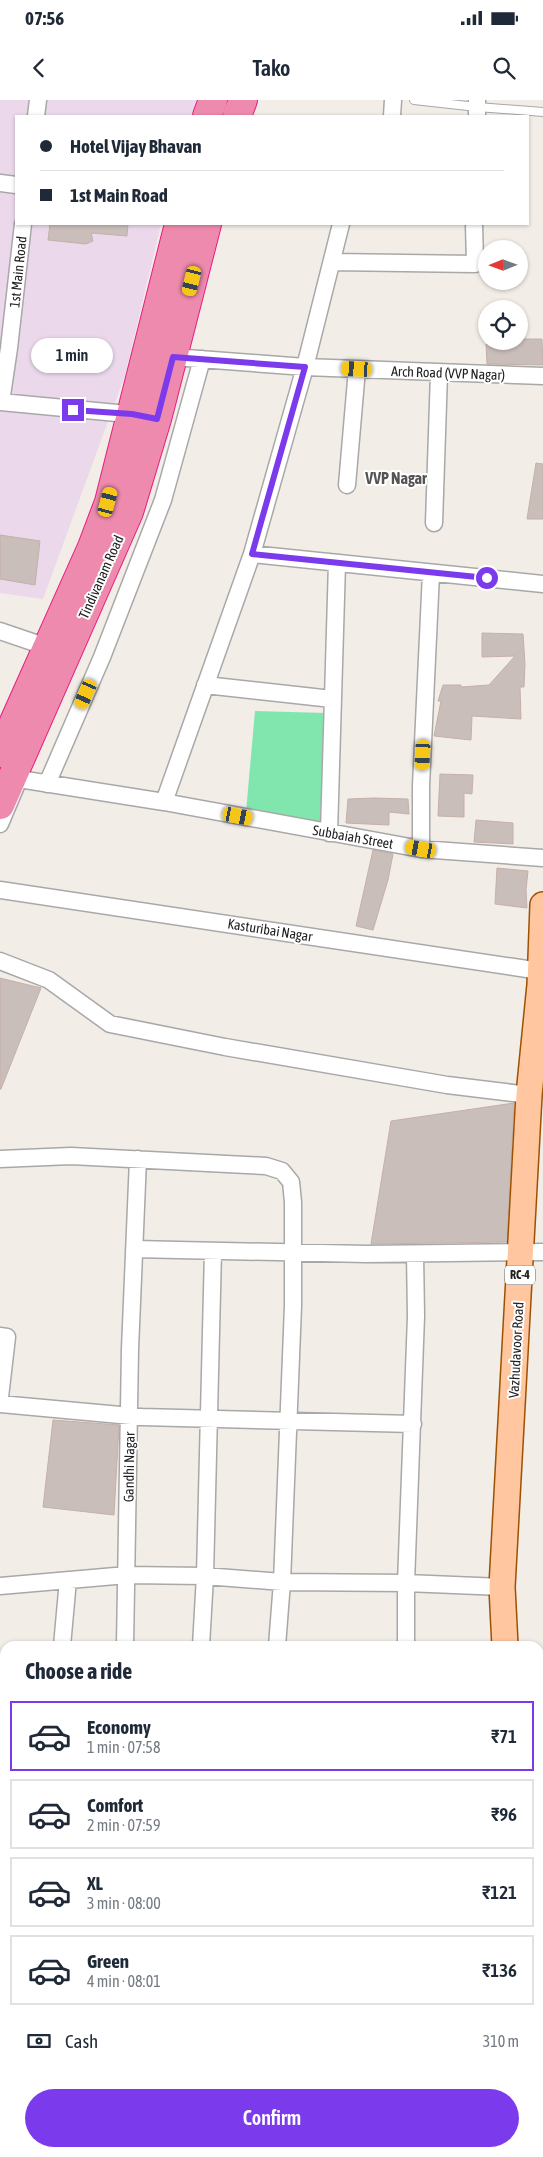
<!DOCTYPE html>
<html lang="en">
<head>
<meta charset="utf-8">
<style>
	body { margin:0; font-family:"Asap Condensed",sans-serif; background:#f2f2f3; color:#1f2937; height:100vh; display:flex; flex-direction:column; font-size:19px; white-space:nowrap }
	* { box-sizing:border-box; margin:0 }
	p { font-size:16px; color:#747a83 }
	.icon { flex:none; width:28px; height:28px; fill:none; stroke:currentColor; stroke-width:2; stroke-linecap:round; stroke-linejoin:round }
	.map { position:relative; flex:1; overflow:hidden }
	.drawer { position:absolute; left:0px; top:1541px; width:544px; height:516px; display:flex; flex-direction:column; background:#fff; border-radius:15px 15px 0 0; box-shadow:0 1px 4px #0004 }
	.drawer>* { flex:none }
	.hud { position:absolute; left:15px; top:15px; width:514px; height:110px; border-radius:0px; box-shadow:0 1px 4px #0004; display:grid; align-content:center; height:110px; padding:0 25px; background:#fff }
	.needle { width:32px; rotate:269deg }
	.buttons { position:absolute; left:478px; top:140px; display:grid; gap:10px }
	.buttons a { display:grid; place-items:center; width:50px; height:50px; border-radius:50%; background:#fff; box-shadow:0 1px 4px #0004; font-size:25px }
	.end { position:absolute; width:22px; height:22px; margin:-11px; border:6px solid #7c3aed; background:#fff; box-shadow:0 0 0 2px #fff }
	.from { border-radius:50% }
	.bubble { position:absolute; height:35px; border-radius:18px; background:#fff; box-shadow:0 1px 4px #0004; font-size:16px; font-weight:600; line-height:35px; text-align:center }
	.car { position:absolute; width:15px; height:30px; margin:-15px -8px; border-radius:6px; box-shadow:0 0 4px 1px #0007; background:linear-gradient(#f5c518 24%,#345 0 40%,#f5c518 0 76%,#345 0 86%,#f5c518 0) }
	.hud b { display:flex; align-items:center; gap:18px; height:48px; font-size:19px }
	.hud b+b { border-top:1px solid #e0e1e3 }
	.hud i { width:12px; height:12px; background:#1f2937 }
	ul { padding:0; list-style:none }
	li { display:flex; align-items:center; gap:15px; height:70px; margin:0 10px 8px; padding:0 15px; border:2px solid #e0e1e3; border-radius:0px }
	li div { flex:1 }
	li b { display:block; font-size:19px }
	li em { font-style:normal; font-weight:600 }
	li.current { border-color:#7c3aed }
	li>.icon { width:45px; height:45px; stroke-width:1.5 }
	h2 { padding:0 25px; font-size:22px; line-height:60px }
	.pay { display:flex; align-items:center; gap:12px; height:55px; padding:0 25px; font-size:19px }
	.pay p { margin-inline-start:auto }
	.primary-button { display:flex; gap:10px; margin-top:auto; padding:10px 25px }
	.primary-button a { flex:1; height:58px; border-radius:30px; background:#7c3aed; color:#fff; font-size:20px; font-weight:600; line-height:58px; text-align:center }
	.status { display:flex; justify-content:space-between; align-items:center; height:35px; padding:0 25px; background:#fff; direction:ltr }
	.status svg { height:14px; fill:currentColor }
	header { display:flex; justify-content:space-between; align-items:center; height:65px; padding:0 25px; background:#fff; font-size:22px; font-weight:600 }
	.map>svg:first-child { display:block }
</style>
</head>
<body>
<div class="status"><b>07:56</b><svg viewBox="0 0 49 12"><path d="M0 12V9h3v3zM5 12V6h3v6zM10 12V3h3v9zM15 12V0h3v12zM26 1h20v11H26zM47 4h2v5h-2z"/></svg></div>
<header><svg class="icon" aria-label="back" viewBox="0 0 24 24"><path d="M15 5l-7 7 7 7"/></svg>Tako<svg class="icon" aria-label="search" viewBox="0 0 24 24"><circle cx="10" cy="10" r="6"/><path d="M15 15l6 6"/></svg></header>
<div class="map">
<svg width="543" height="2057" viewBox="0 0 543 2057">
	<rect width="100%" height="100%" fill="#f2ede7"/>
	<path fill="#ebd9eb" d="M0 0H198L191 16H16V124H161L125 275 43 499 0 493Z"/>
	<path fill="#80e6ae" d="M255 611 326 613 320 723 246 712Z"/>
	<path fill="#cabeba" stroke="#c5b0a8" d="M50 124H128L127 136 91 133 93 141 86 144 48 140Z
		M519 239H542L543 265 487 264 486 244H511L512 241H519Z
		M536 363 543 364V419H527Z
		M0 435 40 441 35 485 0 479Z
		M482 533 523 534 525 564 524 587H520L521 619 472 616 471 640 434 636 441 601H438L443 585H461V587L489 585 515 556 482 557Z
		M440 674 473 675 472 694 464 693V717L438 716Z
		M374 698 408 699 409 714 389 712V725L346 723 348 699Z
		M476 720 513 723V744L474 742Z
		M373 750 393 754 388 780 373 830 356 826Z
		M497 768 528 771 526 790 527 808 495 804Z
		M0 878 41 888 1 989H0Z
		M514 1003 507 1142 371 1144 391 1021Z
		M53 1320 119 1325 114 1415 43 1407Z"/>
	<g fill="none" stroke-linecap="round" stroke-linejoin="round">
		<defs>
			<path id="lane" d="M414 0 477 7 543 12"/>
			<path id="street" d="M36 16 38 0
				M392 16 393 0
				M477 16V0
				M0 83 16 85
				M23 124 9 248 1 302 138 315
				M332 162 475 164 474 124
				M173 257 305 267 543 276
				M347 385 357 269
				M434 423 439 273
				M252 454 543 484
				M0 531 47 547
				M205 585 332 599
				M47 684 102 557 163 400 202 259
				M164 702 421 749 543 758
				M0 724 19 679 164 702 252 454 305 267 341 124
				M329 733 337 463
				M421 749V686L431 473
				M0 790 540 871
				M0 861 49 880 110 924 225 947 447 985 529 995
				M0 1059 71 1056 266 1066 282 1071 291 1082 293 1102V1206L282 1482 277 1546
				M134 1149 366 1154 543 1152
				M0 1236 7 1237 0 1297
				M0 1304 142 1317 413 1324
				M0 1486 127 1475 205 1476 282 1482 406 1483 502 1487
				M62 1546 68 1480
				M125 1546 130 1249 138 1059
				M201 1546 205 1476 213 1151
				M406 1546V1483L416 1216 415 1154
				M539 1602H543
				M0 1616H5
				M539 1658H543
				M0 1819H5
				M539 1918 543 1917
				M539 1985 543 1984
				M0 2006 5 2005
				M80 2052V2057
				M202 2057 223 2052"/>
			<path id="primary" d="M505 1546 502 1487 529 995 540 885 543 805
				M539 1852 543 1875"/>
			<path id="highway" d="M207 16 213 0
				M237 16 243 0
				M0 653 92 447 109 402 179 124
				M0 705 129 412 157 319 207 124"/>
		</defs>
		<use href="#lane" stroke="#a8a8a8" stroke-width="10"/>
		<use href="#street" stroke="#a8a8a8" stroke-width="19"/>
		<use href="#primary" stroke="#9e5100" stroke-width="28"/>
		<use href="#highway" stroke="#e81c82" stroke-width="30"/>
		<use href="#lane" stroke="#fff" stroke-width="8"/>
		<use href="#street" stroke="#fff" stroke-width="16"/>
		<use href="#primary" stroke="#ffc69f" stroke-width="25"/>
		<use href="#highway" stroke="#ee8aad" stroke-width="28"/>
	</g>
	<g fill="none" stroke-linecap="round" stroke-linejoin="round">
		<path stroke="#7c3aed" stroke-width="6" d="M73 310 132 314 157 319 173 257 305 267 252 454 487 478"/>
	</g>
	<g text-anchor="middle" stroke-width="4" stroke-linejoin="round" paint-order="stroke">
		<rect fill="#fff" stroke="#646464" stroke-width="1" x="505" y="1165.5" width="30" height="19" rx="4"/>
		<g font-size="12" font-weight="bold" fill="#212121">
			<text x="520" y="1179">RC-4</text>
		</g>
		<g font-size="14" fill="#212121" stroke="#fff">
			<text transform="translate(18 172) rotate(-84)" y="5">1st Main Road</text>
			<text transform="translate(448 273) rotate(2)" y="5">Arch Road (VVP Nagar)</text>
			<text transform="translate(101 477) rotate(-66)" y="5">Tindivanam Road</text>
			<text transform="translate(353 737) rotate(10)" y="5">Subbaiah Street</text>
			<text transform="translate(270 830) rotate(9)" y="5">Kasturibai Nagar</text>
			<text transform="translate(516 1250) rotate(-87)" y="5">Vazhudavoor Road</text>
			<text transform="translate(129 1367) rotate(-89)" y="5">Gandhi Nagar</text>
		</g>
		<g font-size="16" font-weight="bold" fill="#545454" stroke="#fff">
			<text x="396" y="384">VVP Nagar</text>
		</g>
	</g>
</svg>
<div class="buttons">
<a><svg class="needle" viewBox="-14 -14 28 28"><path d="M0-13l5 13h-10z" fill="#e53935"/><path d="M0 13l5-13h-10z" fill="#747a83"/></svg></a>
<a><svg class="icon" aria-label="locate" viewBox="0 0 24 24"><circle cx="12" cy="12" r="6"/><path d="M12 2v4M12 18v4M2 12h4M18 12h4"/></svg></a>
</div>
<i class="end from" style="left:487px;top:478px"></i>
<i class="end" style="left:73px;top:310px"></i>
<div class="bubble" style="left:31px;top:238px;width:82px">1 min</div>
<i class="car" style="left:192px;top:181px;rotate:194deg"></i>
<i class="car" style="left:357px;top:269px;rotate:273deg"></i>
<i class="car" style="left:108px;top:402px;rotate:15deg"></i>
<i class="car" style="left:86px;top:594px;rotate:204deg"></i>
<i class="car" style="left:423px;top:655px;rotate:183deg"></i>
<i class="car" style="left:238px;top:716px;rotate:101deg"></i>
<i class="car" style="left:421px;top:749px;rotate:280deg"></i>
<div class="hud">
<b><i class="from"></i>Hotel Vijay Bhavan</b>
<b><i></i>1st Main Road</b>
</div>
<section class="drawer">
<h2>Choose a ride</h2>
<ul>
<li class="current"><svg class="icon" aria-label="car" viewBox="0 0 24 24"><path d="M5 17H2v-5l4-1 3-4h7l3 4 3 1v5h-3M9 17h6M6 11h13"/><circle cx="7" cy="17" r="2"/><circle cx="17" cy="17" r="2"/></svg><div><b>Economy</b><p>1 min · 07:58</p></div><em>₹71</em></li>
<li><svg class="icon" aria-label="car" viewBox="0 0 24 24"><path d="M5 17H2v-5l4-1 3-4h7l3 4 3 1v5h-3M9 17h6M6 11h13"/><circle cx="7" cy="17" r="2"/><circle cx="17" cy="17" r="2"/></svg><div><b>Comfort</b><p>2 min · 07:59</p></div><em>₹96</em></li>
<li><svg class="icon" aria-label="car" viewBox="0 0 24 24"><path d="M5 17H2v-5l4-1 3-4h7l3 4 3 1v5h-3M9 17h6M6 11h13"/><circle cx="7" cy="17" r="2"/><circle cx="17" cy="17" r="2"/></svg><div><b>XL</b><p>3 min · 08:00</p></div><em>₹121</em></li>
<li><svg class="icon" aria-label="car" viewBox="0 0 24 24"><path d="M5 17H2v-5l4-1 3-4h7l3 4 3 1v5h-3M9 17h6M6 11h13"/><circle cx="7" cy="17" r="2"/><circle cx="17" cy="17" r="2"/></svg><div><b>Green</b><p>4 min · 08:01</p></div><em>₹136</em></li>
</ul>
<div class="pay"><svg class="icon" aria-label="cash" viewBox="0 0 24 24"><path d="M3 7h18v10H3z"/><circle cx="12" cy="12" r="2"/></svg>Cash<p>310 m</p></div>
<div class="primary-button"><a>Confirm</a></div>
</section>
</div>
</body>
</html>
